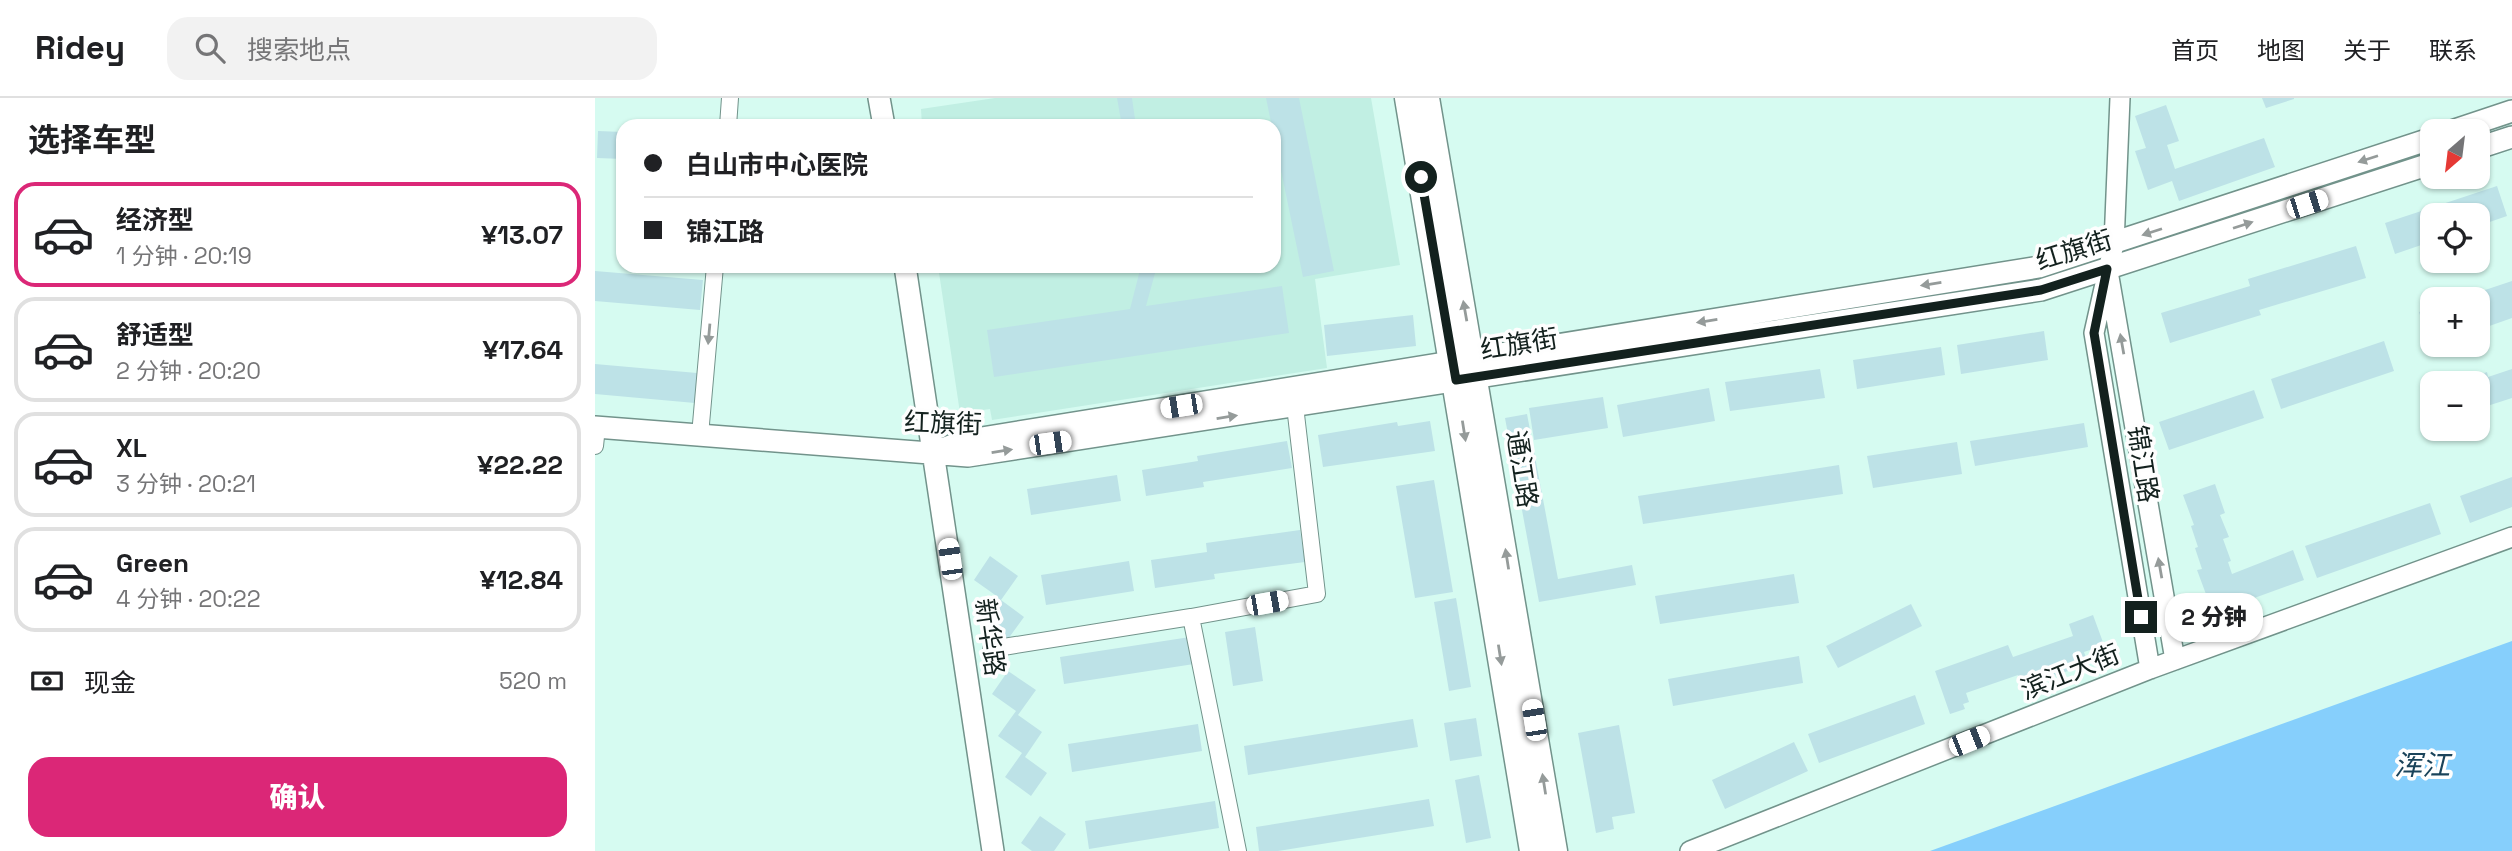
<!DOCTYPE html>
<html lang="zh">
<head>
<meta charset="utf-8">
<style>
	body { margin:0; font-family:"Space Grotesk","Noto Sans SC",sans-serif; background:#f2f2f2; color:#202124; height:100vh; display:flex; flex-direction:column; font-size:26px; white-space:nowrap }
	* { box-sizing:border-box; margin:0 }
	p { font-size:23px; color:#757577 }
	.icon { flex:none; width:38px; height:38px; fill:none; stroke:currentColor; stroke-width:2; stroke-linecap:round; stroke-linejoin:round }
	.map { position:relative; flex:1; overflow:hidden }
	.side { display:flex; flex-direction:column; background:#fff; width:595px }
	.side>* { flex:none }
	.guide { position:absolute; left:21px; top:21px; width:665px; height:154px; border-radius:21px; box-shadow:0 2px 5px #0004; display:grid; align-content:center; height:154px; padding:0 28px; background:#fff }
	.needle { width:46px; rotate:208deg }
	.controls { position:absolute; left:1825px; top:21px; display:grid; gap:14px }
	.controls a { display:grid; place-items:center; width:70px; height:70px; border-radius:14px; background:#fff; box-shadow:0 2px 5px #0004; font-size:35px }
	.end { position:absolute; width:32px; height:32px; margin:-16px; border:9px solid #13211e; background:#fff; box-shadow:0 0 0 4px #fff }
	.from { border-radius:50% }
	.bubble { position:absolute; height:49px; border-radius:21px; background:#fff; box-shadow:0 2px 5px #0004; font-size:23px; font-weight:800; line-height:49px; text-align:center }
	.car { position:absolute; width:21px; height:42px; margin:-21px -10px; border-radius:9px; box-shadow:0 0 5px 2px #0007; background:linear-gradient(#fff 24%,#345 0 40%,#fff 0 76%,#345 0 86%,#fff 0) }
	.guide b { display:flex; align-items:center; gap:24px; height:66px; font-size:26px }
	.guide b+b { border-top:2px solid #e0e0e0 }
	.guide i { width:18px; height:18px; background:#202124 }
	ul { padding:0; list-style:none }
	li { display:flex; align-items:center; gap:21px; height:105px; margin:0 14px 10px; padding:0 14px; border:4px solid #e0e0e0; border-radius:21px }
	li div { flex:1 }
	li b { display:block; font-size:26px }
	li em { font-style:normal; font-weight:800 }
	li.selected { border-color:#db2777 }
	li>.icon { width:63px; height:63px; stroke-width:1.5 }
	h2 { padding:0 28px; font-size:32px; line-height:84px }
	.pay { display:flex; align-items:center; gap:18px; height:77px; padding:0 28px; font-size:26px }
	.pay p { margin-inline-start:auto }
	.button { display:flex; gap:14px; margin-top:auto; padding:14px 28px }
	.button a { flex:1; height:80px; border-radius:21px; background:#db2777; color:#fff; font-size:28px; font-weight:800; line-height:80px; text-align:center }
	header { display:flex; align-items:center; gap:42px; box-sizing:border-box; height:98px; padding:0 35px; background:#fff; border-bottom:2px solid #e0e0e0 }
	header strong { font-size:33px }
	nav { display:flex; gap:38px; margin-inline-start:auto; font-size:24px }
	.search { width:490px; height:63px; background:#f2f2f2; display:flex; align-items:center; gap:18px; box-sizing:border-box; padding:0 24px; border-radius:21px; color:#757577; font-size:26px }
	main { display:flex; flex:1; min-height:0 }
	.map>svg:first-child { display:block }
</style>
</head>
<body>
<header>
<strong>Ridey</strong>
<div class="search"><svg class="icon" aria-label="search" viewBox="0 0 24 24"><circle cx="10" cy="10" r="6"/><path d="M15 15l6 6"/></svg>搜索地点</div>
<nav><a>首页</a><a>地图</a><a>关于</a><a>联系</a></nav>
</header>
<main>
<section class="side">
<h2>选择车型</h2>
<ul>
<li class="selected"><svg class="icon" aria-label="car" viewBox="0 0 24 24"><path d="M5 17H2v-5l4-1 3-4h7l3 4 3 1v5h-3M9 17h6M6 11h13"/><circle cx="7" cy="17" r="2"/><circle cx="17" cy="17" r="2"/></svg><div><b>经济型</b><p>1 分钟 · 20:19</p></div><em>¥13.07</em></li>
<li><svg class="icon" aria-label="car" viewBox="0 0 24 24"><path d="M5 17H2v-5l4-1 3-4h7l3 4 3 1v5h-3M9 17h6M6 11h13"/><circle cx="7" cy="17" r="2"/><circle cx="17" cy="17" r="2"/></svg><div><b>舒适型</b><p>2 分钟 · 20:20</p></div><em>¥17.64</em></li>
<li><svg class="icon" aria-label="car" viewBox="0 0 24 24"><path d="M5 17H2v-5l4-1 3-4h7l3 4 3 1v5h-3M9 17h6M6 11h13"/><circle cx="7" cy="17" r="2"/><circle cx="17" cy="17" r="2"/></svg><div><b>XL</b><p>3 分钟 · 20:21</p></div><em>¥22.22</em></li>
<li><svg class="icon" aria-label="car" viewBox="0 0 24 24"><path d="M5 17H2v-5l4-1 3-4h7l3 4 3 1v5h-3M9 17h6M6 11h13"/><circle cx="7" cy="17" r="2"/><circle cx="17" cy="17" r="2"/></svg><div><b>Green</b><p>4 分钟 · 20:22</p></div><em>¥12.84</em></li>
</ul>
<div class="pay"><svg class="icon" aria-label="cash" viewBox="0 0 24 24"><path d="M3 7h18v10H3z"/><circle cx="12" cy="12" r="2"/></svg>现金<p>520 m</p></div>
<div class="button"><a>确认</a></div>
</section>
<div class="map">
<svg width="1917" height="753" viewBox="0 0 1917 753">
	<rect width="100%" height="100%" fill="#d6fbf1"/>
	<path fill="#c1efe3" d="M400 0H776L805 167 720 181 732 270 397 322 395 311 365 315 343 168H679V28H327L326 11Z"/>
	<path fill="#86cffc" d="M1917 543V753H1335Z"/>
	<path fill="#bde2e7" d="M522 0H537L541 28H527Z
		M671 0H704L739 173 708 179Z
		M1667 0H1699V1L1671 10Z
		M1571 7 1584 43 1572 47 1580 71 1669 40 1680 69 1584 103 1577 83 1553 92 1540 53 1551 50 1540 18Z
		M3 33 28 34V61L2 60Z
		M1902 88 1912 118 1883 128V117H1838V143L1800 156 1790 125Z
		M1761 148 1771 180 1664 212 1666 217 1575 245 1566 215 1655 188 1653 181Z
		M546 168H562L551 208 687 188 694 235 399 279 392 232 535 211Z
		M0 173 108 182 105 212 0 203Z
		M1917 183V220L1883 232V201H1863Z
		M1838 209V247L1835 248 1824 214Z
		M818 217 821 248 732 258 729 227Z
		M1449 233 1453 262 1366 276 1362 247Z
		M1789 243 1799 273 1686 311 1676 281Z
		M1346 249 1350 277 1262 291 1258 262Z
		M0 266 102 275 100 305 0 296Z
		M1225 271 1230 300 1135 313 1130 284Z
		M1917 271V300L1883 311V285H1873L1872 281 1892 274 1893 279Z
		M1114 290 1120 323 1028 339 1022 307Z
		M1659 292 1669 320 1574 352 1564 324Z
		M1008 299 1013 330 939 342 934 310Z
		M932 316 963 481 1037 467 1041 487 944 504 910 320Z
		M835 323 840 353 728 369 723 337 802 324 803 328Z
		M1489 325 1493 349 1380 368 1375 343Z
		M692 343 697 370 608 384 609 389 551 398 547 372 603 363 602 358Z
		M1362 344 1367 376 1278 390 1272 358Z
		M1244 367 1248 396 1048 426 1043 398Z
		M522 377 526 403 436 417 432 391Z
		M1917 379V409L1875 425 1865 398Z
		M839 382 858 494 820 500 801 388Z
		M1620 386 1630 415 1625 417 1634 439 1628 441 1636 463 1633 464 1637 476 1698 452 1709 482 1618 515 1602 472 1607 471 1600 450 1603 449 1596 428 1599 427 1588 397Z
		M1835 405 1846 436 1722 480 1710 448Z
		M705 432 710 464 619 476 620 481 560 490 556 462 612 454 611 445Z
		M395 458 423 478 406 502 429 519 413 541 386 523 403 499 379 482Z
		M534 463 539 493 451 507 446 477Z
		M1199 476 1204 505 1065 526 1060 498Z
		M861 500 876 589 854 593 839 504Z
		M1316 506 1327 528 1243 570 1231 548Z
		M1498 517 1509 547 1489 554 1493 566 1427 589 1423 577 1371 595 1374 604 1368 606 1370 611 1355 616 1340 573 1413 547 1418 559 1478 538 1474 526Z
		M660 529 668 583 638 588 630 534Z
		M595 539 599 566 469 586 465 559Z
		M1204 558 1208 585 1078 608 1073 581Z
		M413 573 441 592 423 617 447 634 430 659 452 675 436 698 410 679 427 655 403 638 421 613 397 596Z
		M1320 597 1330 626 1224 665 1213 636Z
		M881 620 887 658 855 663 849 625Z
		M818 621 823 649 653 677 649 648Z
		M603 626 607 653 477 674 473 646Z
		M1024 627 1040 715 1017 719 1019 731 1001 735 983 635Z
		M1199 644 1213 673 1130 711 1117 682Z
		M884 677 896 740 871 745 860 682Z
		M834 701 839 728 683 753H664L661 729Z
		M620 703 624 730 494 751 490 723Z
		M445 718 471 736 459 753H437L426 745Z"/>
	<g fill="none" stroke-linecap="round" stroke-linejoin="round">
		<defs>
			<path id="minor" d="M133 28 135 0
				M105 337 120 168
				M0 348 2 329
				M396 551 596 519
				M643 753 596 519 722 496 700 308"/>
			<path id="tertiary" d="M1525 0 1519 146 1499 235 1555 571
				M1514 179 1580 562
				M1095 753 1555 571 1917 439"/>
			<path id="secondary" d="M284 0 289 28
				M1857 33 1917 13
				M1883 50 1917 39
				M310 168 398 753
				M0 329 373 358 1446 192 1838 65
				M343 353 368 343 1444 169 1838 40"/>
			<path id="primary" d="M812 0 937 753
				M832 0 960 753"/>
		</defs>
		<use href="#minor" stroke="#72938b" stroke-width="18"/>
		<use href="#tertiary" stroke="#72938b" stroke-width="22"/>
		<use href="#secondary" stroke="#72938b" stroke-width="24"/>
		<use href="#primary" stroke="#72938b" stroke-width="27"/>
		<use href="#minor" stroke="#fff" stroke-width="16"/>
		<use href="#tertiary" stroke="#fff" stroke-width="19"/>
		<use href="#secondary" stroke="#fff" stroke-width="21"/>
		<use href="#primary" stroke="#fff" stroke-width="24"/>
	</g>
	<defs><path id="oneway-solid" d="M-6-.8H1V-3.2L6.5 0L1 3.2V.8H-6Z" transform="scale(1.75)"/></defs>
	<g fill="#959b9a">
		<use href="#oneway-solid" transform="translate(1773 61) rotate(162)"/>
		<use href="#oneway-solid" transform="translate(1648 127) rotate(-18)"/>
		<use href="#oneway-solid" transform="translate(1557 134) rotate(162)"/>
		<use href="#oneway-solid" transform="translate(1336 186) rotate(171)"/>
		<use href="#oneway-solid" transform="translate(870 213) rotate(-100)"/>
		<use href="#oneway-solid" transform="translate(1112 223) rotate(171)"/>
		<use href="#oneway-solid" transform="translate(114 236) rotate(95)"/>
		<use href="#oneway-solid" transform="translate(1527 246) rotate(-100)"/>
		<use href="#oneway-solid" transform="translate(632 319) rotate(-9)"/>
		<use href="#oneway-solid" transform="translate(869 333) rotate(81)"/>
		<use href="#oneway-solid" transform="translate(407 353) rotate(-9)"/>
		<use href="#oneway-solid" transform="translate(912 461) rotate(-99)"/>
		<use href="#oneway-solid" transform="translate(1565 470) rotate(-100)"/>
		<use href="#oneway-solid" transform="translate(905 557) rotate(81)"/>
		<use href="#oneway-solid" transform="translate(949 686) rotate(-99)"/>
	</g>
	<g fill="none" stroke-linecap="round" stroke-linejoin="round">
		<path stroke="#13211e" stroke-width="9" d="M826 79 861 282 1446 192 1512 171 1499 235 1546 519"/>
	</g>
	<g text-anchor="middle" stroke-width="7" stroke-linejoin="round" paint-order="stroke">
		<g font-size="26" fill="#13211e" stroke="#fefefe">
			<text transform="translate(1479 152) rotate(-17)" y="9">红旗街</text>
			<text transform="translate(924 246) rotate(-9)" y="9">红旗街</text>
			<text transform="translate(348 325) rotate(2)" y="9">红旗街</text>
			<text transform="translate(1548 366) rotate(81)" y="9">锦江路</text>
			<text transform="translate(927 371) rotate(81)" y="9">通江路</text>
			<text transform="translate(395 539) rotate(82)" y="9">新华路</text>
			<text transform="translate(1475 574) rotate(-22)" y="9">滨江大街</text>
		</g>
		<g font-size="28" font-style="italic" fill="#1a435a" stroke="#fefefe">
			<text x="1827" y="677">浑江</text>
		</g>
	</g>
</svg>
<div class="controls">
<a><svg class="needle" viewBox="-14 -14 28 28"><path d="M0-13l5 13h-10z" fill="#e53935"/><path d="M0 13l5-13h-10z" fill="#757577"/></svg></a>
<a><svg class="icon" aria-label="locate" viewBox="0 0 24 24"><circle cx="12" cy="12" r="6"/><path d="M12 2v4M12 18v4M2 12h4M18 12h4"/></svg></a>
<a>+</a>
<a>−</a>
</div>
<i class="end from" style="left:826px;top:79px"></i>
<i class="end" style="left:1546px;top:519px"></i>
<div class="bubble" style="left:1570px;top:495px;width:98px">2 分钟</div>
<i class="car" style="left:1712px;top:106px;rotate:72deg"></i>
<i class="car" style="left:586px;top:308px;rotate:261deg"></i>
<i class="car" style="left:455px;top:345px;rotate:82deg"></i>
<i class="car" style="left:355px;top:461px;rotate:352deg"></i>
<i class="car" style="left:672px;top:505px;rotate:80deg"></i>
<i class="car" style="left:939px;top:622px;rotate:351deg"></i>
<i class="car" style="left:1374px;top:643px;rotate:68deg"></i>
<div class="guide">
<b><i class="from"></i>白山市中心医院</b>
<b><i></i>锦江路</b>
</div>
</div>
</main>
</body>
</html>
